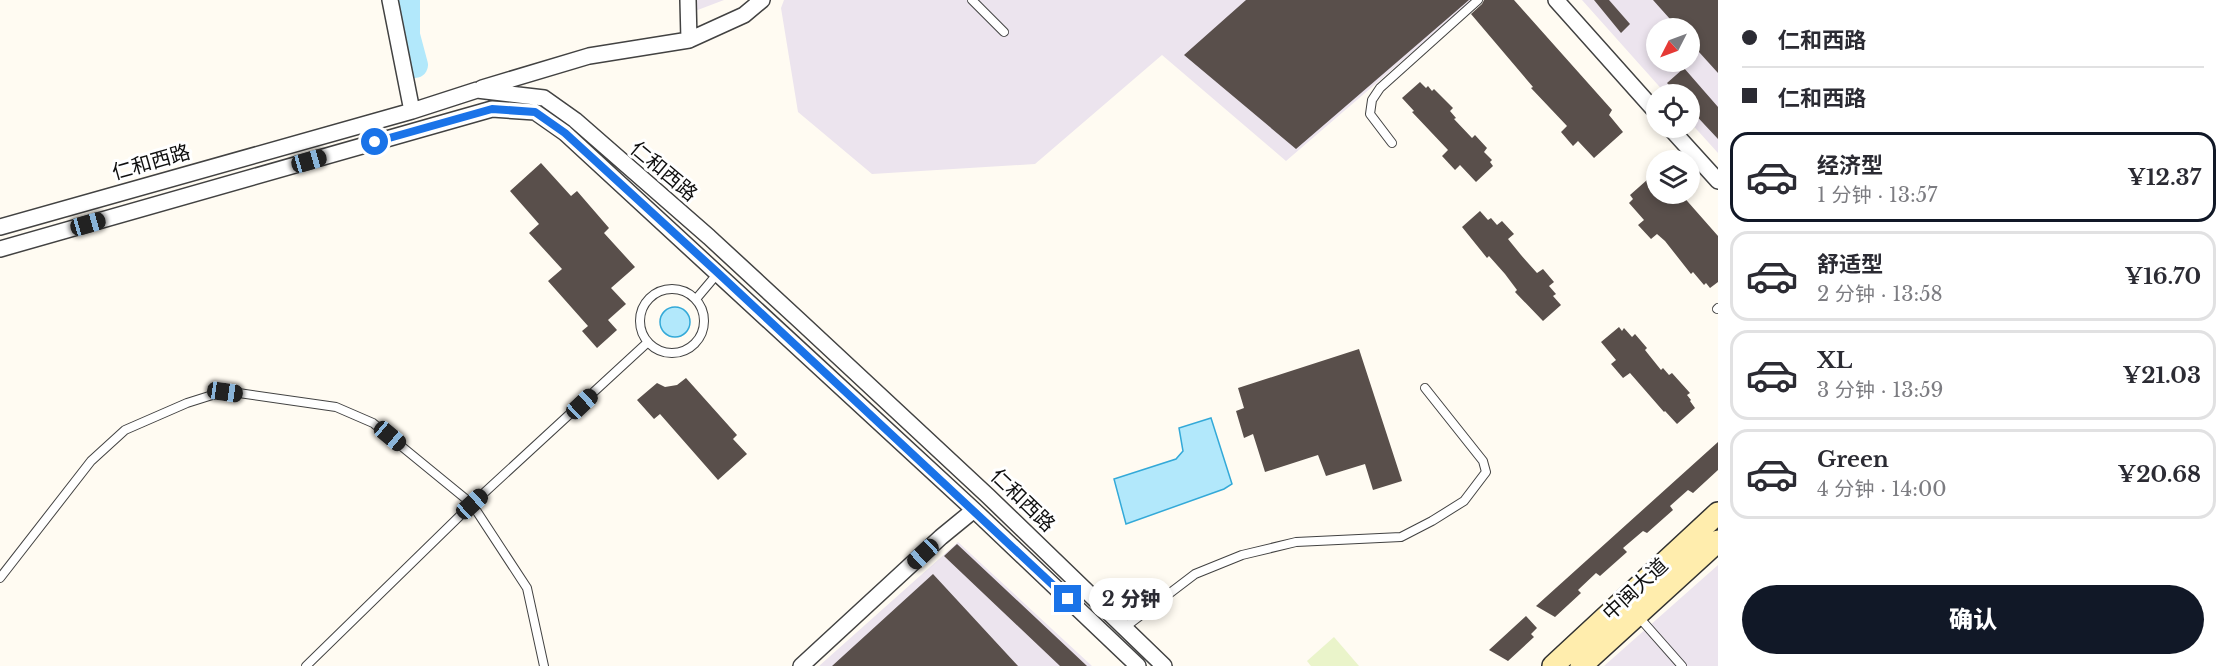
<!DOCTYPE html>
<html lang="zh">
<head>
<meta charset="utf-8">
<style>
	body { margin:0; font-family:"Libre Baskerville","Noto Sans SC",serif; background:#f2f2f3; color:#2b2b33; height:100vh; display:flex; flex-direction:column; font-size:22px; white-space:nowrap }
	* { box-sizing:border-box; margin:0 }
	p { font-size:20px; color:#7c7c81 }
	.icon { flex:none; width:33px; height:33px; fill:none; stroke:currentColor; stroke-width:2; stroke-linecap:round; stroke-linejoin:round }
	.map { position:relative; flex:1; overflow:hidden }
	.side { display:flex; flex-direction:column; background:#fff; width:510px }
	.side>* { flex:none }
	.top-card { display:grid; align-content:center; height:132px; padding:0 24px; background:#fff }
	.needle { width:39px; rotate:228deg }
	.fabs { position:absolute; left:1646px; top:18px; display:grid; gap:12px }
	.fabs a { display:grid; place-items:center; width:54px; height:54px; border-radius:50%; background:#fff; box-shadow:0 3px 9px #0003; font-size:30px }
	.end { position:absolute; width:27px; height:27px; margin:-14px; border:8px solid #1a73e8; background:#fff; box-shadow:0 0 0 3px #fff }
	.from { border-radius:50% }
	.bubble { position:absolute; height:42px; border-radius:21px; background:#fff; box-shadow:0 3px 9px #0003; font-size:20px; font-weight:800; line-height:42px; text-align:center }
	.car { position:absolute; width:18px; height:36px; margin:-18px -9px; border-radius:8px; box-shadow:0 0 4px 2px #0007; background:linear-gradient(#222 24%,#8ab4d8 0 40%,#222 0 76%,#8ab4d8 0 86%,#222 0) }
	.top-card b { display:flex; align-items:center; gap:21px; height:57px; font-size:22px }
	.top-card b+b { border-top:2px solid #e1e1e2 }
	.top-card i { width:15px; height:15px; background:#2b2b33 }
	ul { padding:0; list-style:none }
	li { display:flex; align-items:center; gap:18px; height:90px; margin:0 12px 9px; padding:0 12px; border:3px solid #e1e1e2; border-radius:18px }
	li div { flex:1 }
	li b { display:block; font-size:22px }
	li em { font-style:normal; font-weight:800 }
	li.current { border-color:#111827 }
	li>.icon { width:54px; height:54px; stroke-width:1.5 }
	.action { display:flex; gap:12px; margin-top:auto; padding:12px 24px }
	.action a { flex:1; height:69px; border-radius:36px; background:#111827; color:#fff; font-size:24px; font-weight:800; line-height:69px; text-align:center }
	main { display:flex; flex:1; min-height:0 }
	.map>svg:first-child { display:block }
</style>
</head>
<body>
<main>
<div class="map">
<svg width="1718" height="666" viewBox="0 0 1718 666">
	<rect width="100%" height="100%" fill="#fffbf2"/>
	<path fill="#ece4ee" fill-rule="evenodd" d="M693 0H724L695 11Z
		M784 0H1473L1286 161 1162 55 1035 164 872 174 798 112 781 8Z
		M1582 0H1718V153L1689 121V94H1666ZM1656 28H1689V62H1656Z
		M958 542 1092 666H819Z
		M1718 565V666H1604Z"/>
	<path fill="#eaf4ca" d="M1334 637 1359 666H1311L1307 661Z"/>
	<path fill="#b2e8fb" stroke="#33a9d8" stroke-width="1.5" d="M660 322a15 15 0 1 1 30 0a15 15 0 1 1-30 0Z
		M1211 418 1232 484 1224 489 1126 524 1114 479 1176 459 1183 451 1179 428Z"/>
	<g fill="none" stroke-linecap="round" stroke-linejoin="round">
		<path stroke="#b2e8fb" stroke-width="26" d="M407 0V35L415 65"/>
	</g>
	<path fill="#594f4b" d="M1246 0H1469L1296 149 1184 55Z
		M1484 0H1514L1612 110 1609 115 1623 132 1594 158 1578 141 1573 146 1561 132 1567 126 1531 88 1533 87 1471 14 1482 4Z
		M1594 0H1609L1630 24 1621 33Z
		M1653 0H1718V73L1689 41V28H1678Z
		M1684 68 1718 107V139L1689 108V94H1677L1667 83Z
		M1420 82 1426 88 1428 86 1432 91 1434 89 1453 108 1450 111 1456 118 1454 119 1472 138 1475 135 1487 148 1484 152 1492 160 1490 162 1493 166 1476 182 1460 165 1455 170 1442 156 1448 150 1412 112 1414 111 1402 98Z
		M541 163 571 196 577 191 609 228 604 233 635 267 611 288 626 304 608 320 617 330 597 348 582 331 588 326 548 281 562 269 529 233 539 224 510 191Z
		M1656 172V194H1681L1718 236V282L1710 288 1706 283 1704 285 1693 272 1691 274 1665 241 1657 234 1651 239 1638 225 1644 220 1629 203 1633 199 1630 195Z
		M1480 211 1488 220 1491 218 1497 225 1502 221 1514 234 1508 239 1521 255 1537 273 1543 269 1554 282 1549 286 1556 294 1553 296 1561 305 1543 321 1515 292 1517 290 1505 274 1489 256 1487 258 1462 227Z
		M1619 327 1622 331 1624 328 1632 337 1635 334 1647 348 1645 350 1661 370 1663 368 1669 375 1672 373 1690 393 1687 395 1691 400 1690 401 1695 408 1677 424 1665 411 1664 412 1630 373 1623 378 1611 364 1616 360 1601 342Z
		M1359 349 1402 481 1373 490 1365 464 1326 476 1318 455 1265 472 1253 434 1244 438 1236 411 1244 408 1238 388Z
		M686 378 737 435 733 439 747 454 718 480 660 414 654 419 637 400 657 383 665 387 677 385Z
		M1718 442V470L1693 493 1688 490 1670 506 1673 510 1647 533 1643 531 1623 548 1627 552 1600 576 1596 573 1578 590 1581 593 1555 617 1536 606Z
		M957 544 1087 666H1060L944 556Z
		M933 574 1018 666H832Z
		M1526 616 1537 628 1531 634 1534 637 1508 661 1489 650Z"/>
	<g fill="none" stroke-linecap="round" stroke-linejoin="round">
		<defs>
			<path id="service" d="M972 0 1004 32
				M1392 143 1370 114 1372 100 1380 88 1478 0
				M640 321a32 32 0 1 1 64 0a32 32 0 1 1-64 0Z
				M696 299 718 273
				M1717 309 1718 308
				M0 578 91 461 125 430 187 403 225 391 336 407 373 423 472 504 527 588 544 666
				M1637 615 1682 666
				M1124 628 1195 574 1242 555 1296 542 1401 537 1432 521 1464 501 1486 472 1483 461 1425 388
				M306 666 472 504 648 342"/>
			<path id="minor" d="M390 0 412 111
				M688 0 689 40
				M1556 0 1656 112
				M482 88 589 56 689 40 744 15 762 0
				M1670 128 1718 181
				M0 227 412 111 477 90 544 98 575 120 709 237 800 321 988 496 1164 666
				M0 249 492 109 535 112 565 133 974 510 1138 666
				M801 666 941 537 974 510"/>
			<path id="secondary" d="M1553 666 1718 513
				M1581 666 1718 541"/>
		</defs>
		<use href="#service" stroke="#424242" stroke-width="10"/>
		<use href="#minor" stroke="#424242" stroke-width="18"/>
		<use href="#secondary" stroke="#313131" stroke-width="24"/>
		<use href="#service" stroke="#fff" stroke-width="8"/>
		<use href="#minor" stroke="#fff" stroke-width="15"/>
		<use href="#secondary" stroke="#ffedad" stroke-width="21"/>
	</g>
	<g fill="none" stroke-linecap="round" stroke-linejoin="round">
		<path stroke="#1a73e8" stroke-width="8" d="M375 142 492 109 535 112 565 133 718 273 1068 599"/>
	</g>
	<g text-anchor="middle" stroke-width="6" stroke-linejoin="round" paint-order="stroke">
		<g font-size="20" fill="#0f0f0f" stroke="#fff">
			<text transform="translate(151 162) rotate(-16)" y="7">仁和西路</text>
			<text transform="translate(664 171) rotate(40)" y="7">仁和西路</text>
			<text transform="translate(1023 500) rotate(44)" y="7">仁和西路</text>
			<text transform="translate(1635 589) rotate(-43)" y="7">中闽大道</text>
		</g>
	</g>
</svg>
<div class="fabs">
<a><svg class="needle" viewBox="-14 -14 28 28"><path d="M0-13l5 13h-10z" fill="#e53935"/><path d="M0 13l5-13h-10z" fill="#7c7c81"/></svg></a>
<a><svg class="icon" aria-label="locate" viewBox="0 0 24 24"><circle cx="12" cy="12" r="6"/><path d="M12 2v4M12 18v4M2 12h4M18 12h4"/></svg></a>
<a><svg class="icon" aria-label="layers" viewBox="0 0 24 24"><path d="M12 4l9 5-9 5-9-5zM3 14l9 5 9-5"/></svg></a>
</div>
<i class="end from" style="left:375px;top:142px"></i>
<i class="end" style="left:1068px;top:599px"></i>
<div class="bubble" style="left:1089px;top:578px;width:84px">2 分钟</div>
<i class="car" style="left:309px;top:161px;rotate:74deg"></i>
<i class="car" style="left:88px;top:224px;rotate:74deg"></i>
<i class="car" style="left:225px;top:392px;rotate:98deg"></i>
<i class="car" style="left:582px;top:404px;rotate:47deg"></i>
<i class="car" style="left:390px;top:436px;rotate:130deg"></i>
<i class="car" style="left:472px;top:504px;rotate:48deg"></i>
<i class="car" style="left:923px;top:554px;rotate:227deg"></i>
</div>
<section class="side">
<div class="top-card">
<b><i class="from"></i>仁和西路</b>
<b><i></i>仁和西路</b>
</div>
<ul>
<li class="current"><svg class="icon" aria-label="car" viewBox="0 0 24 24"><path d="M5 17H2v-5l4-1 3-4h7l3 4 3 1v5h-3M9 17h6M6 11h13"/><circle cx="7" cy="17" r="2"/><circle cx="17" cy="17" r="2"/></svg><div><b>经济型</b><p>1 分钟 · 13:57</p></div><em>¥12.37</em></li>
<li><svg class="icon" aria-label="car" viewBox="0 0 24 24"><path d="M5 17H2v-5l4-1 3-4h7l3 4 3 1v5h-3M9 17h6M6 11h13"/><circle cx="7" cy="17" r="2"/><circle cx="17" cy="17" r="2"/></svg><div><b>舒适型</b><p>2 分钟 · 13:58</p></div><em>¥16.70</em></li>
<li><svg class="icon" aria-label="car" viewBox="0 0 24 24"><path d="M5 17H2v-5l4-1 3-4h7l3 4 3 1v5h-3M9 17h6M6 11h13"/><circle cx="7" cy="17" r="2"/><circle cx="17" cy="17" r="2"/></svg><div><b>XL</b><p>3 分钟 · 13:59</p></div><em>¥21.03</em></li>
<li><svg class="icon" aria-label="car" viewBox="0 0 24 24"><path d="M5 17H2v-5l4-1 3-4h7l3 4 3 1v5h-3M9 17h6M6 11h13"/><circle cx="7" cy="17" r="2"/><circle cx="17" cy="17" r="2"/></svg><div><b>Green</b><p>4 分钟 · 14:00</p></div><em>¥20.68</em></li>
</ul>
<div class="action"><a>确认</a></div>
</section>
</main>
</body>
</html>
